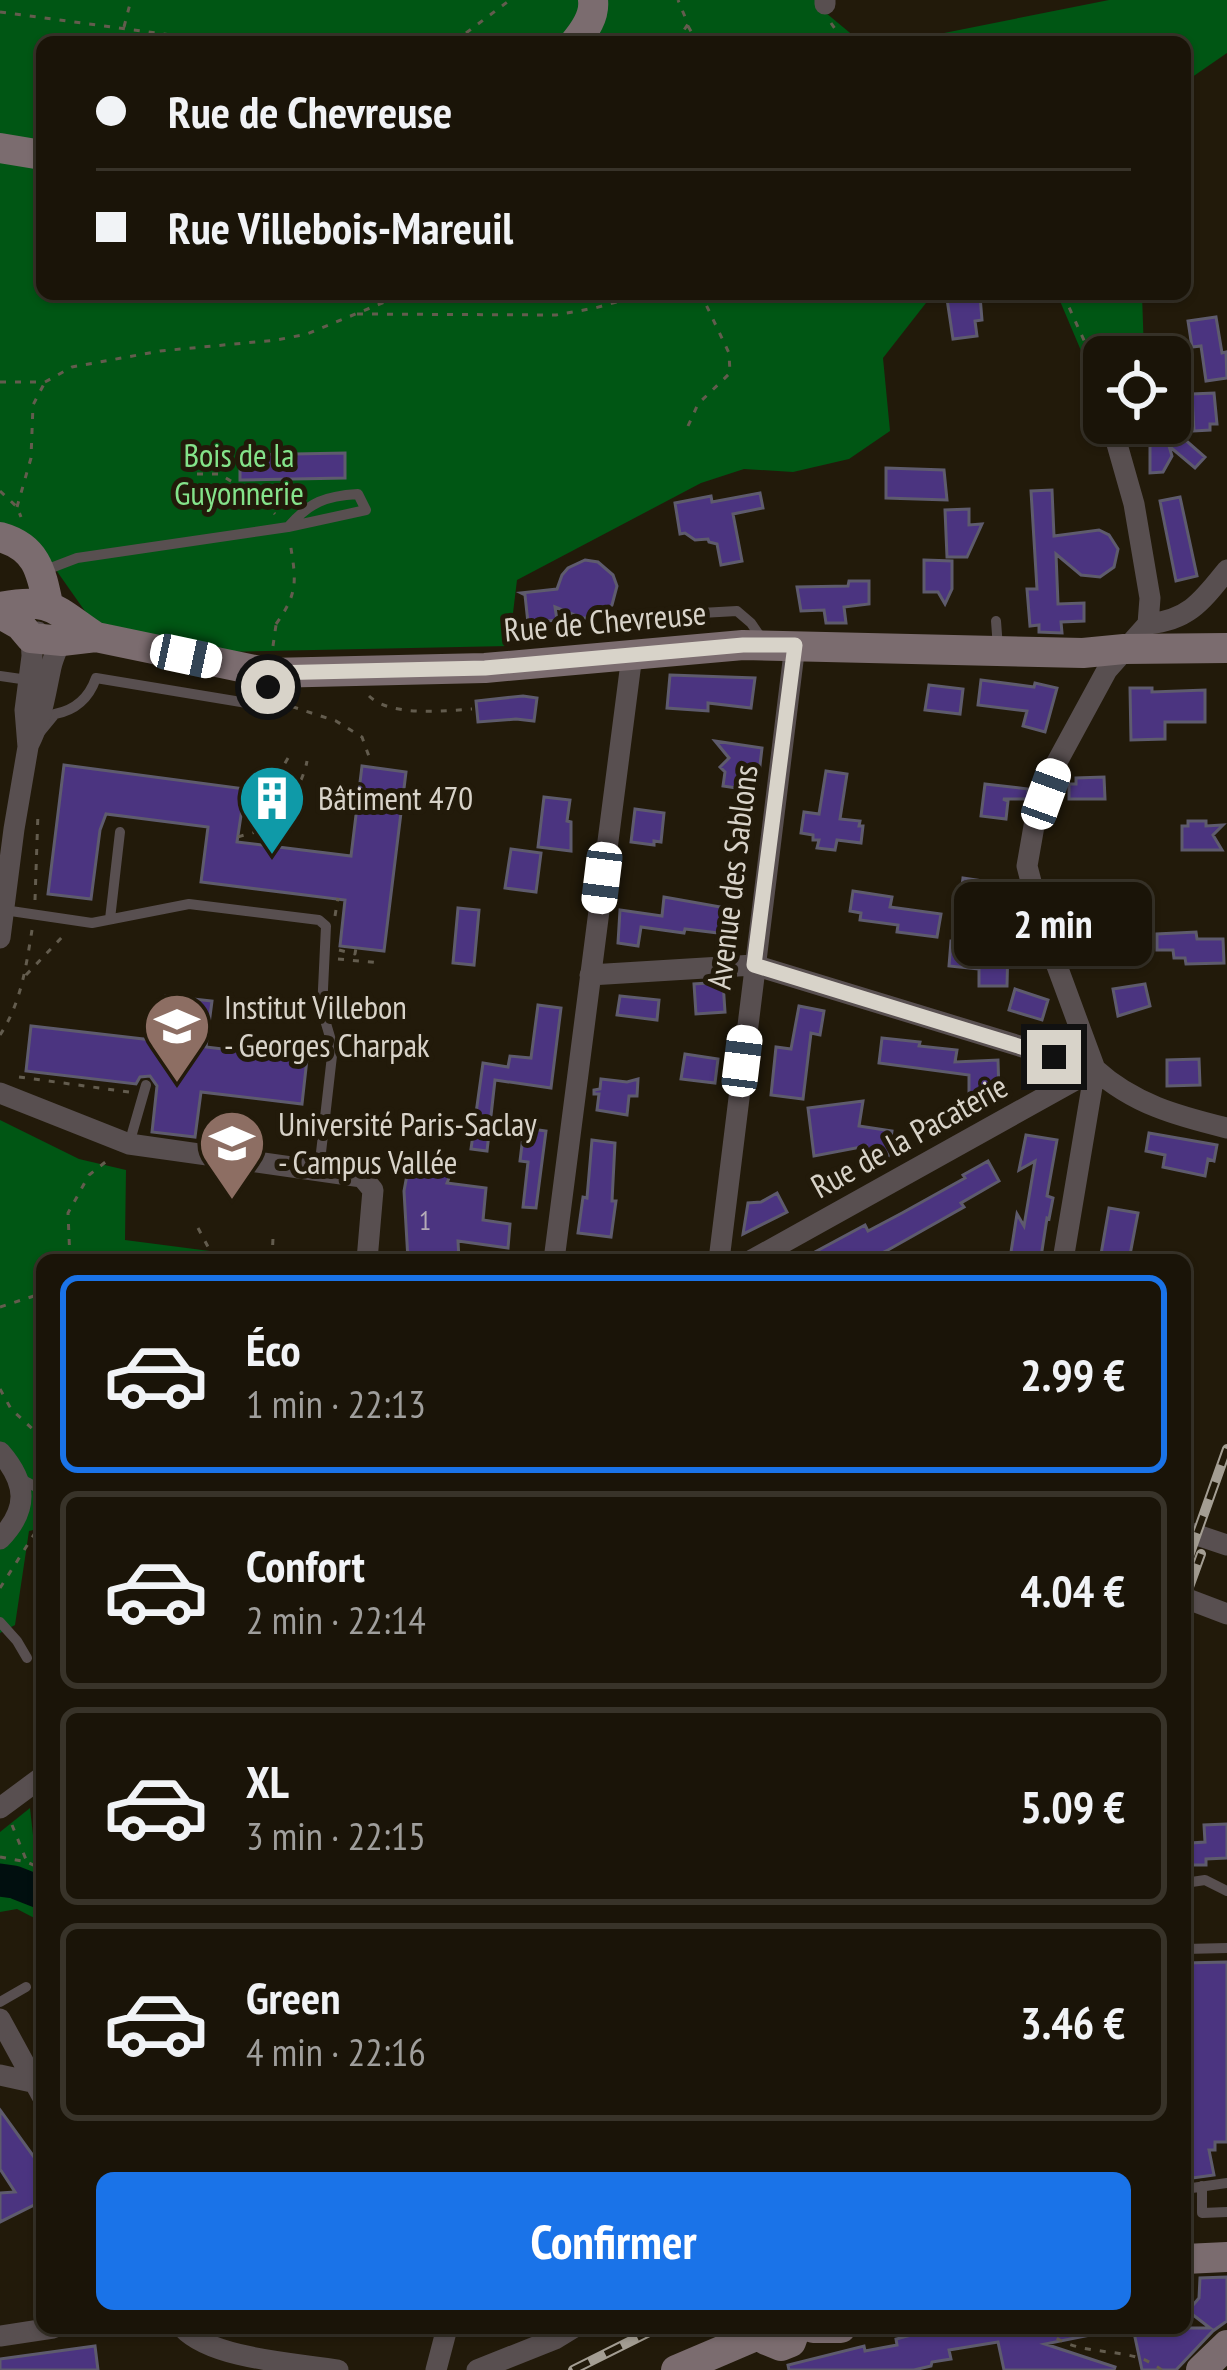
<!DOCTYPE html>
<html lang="fr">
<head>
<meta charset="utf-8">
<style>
	body { margin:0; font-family:"PT Sans Narrow",sans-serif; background:#231d12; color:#f1f3f6; height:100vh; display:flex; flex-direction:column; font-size:45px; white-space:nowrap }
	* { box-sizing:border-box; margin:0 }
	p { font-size:39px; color:#9f9e9c }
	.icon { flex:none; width:66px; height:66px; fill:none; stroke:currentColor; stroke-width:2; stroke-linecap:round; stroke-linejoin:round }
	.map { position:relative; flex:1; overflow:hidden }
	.details { position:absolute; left:36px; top:1254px; width:1155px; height:1080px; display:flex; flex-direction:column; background:#1a1408; border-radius:18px; box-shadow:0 3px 9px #0004,0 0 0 3px #383329 }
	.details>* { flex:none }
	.top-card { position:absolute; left:36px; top:36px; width:1155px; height:264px; border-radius:18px; box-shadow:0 3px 9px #0004,0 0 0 3px #383329; display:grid; align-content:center; height:264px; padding:0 60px; background:#1a1408 }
	.controls { position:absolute; left:1083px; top:336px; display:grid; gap:24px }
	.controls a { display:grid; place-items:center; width:108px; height:108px; border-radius:18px; background:#1a1408; box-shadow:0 3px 9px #0004,0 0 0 3px #383329; font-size:60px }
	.end { position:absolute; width:54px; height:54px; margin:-27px; border:15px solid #d8d3c9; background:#111; box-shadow:0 0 0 6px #111 }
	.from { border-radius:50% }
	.bubble { position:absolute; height:84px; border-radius:18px; background:#1a1408; box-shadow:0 3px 9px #0004,0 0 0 3px #383329; font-size:39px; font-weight:700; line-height:84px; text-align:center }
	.car { position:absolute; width:36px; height:72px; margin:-36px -18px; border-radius:15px; box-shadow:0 0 9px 3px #0007; background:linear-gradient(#fff 24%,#345 0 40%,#fff 0 76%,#345 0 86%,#fff 0) }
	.top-card b { display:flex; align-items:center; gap:42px; height:114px; font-size:45px }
	.top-card b+b { border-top:3px solid #383329 }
	.top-card i { width:30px; height:30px; background:#f1f3f6 }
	ul { padding:21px 0 0; list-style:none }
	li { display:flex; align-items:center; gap:36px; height:198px; margin:0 24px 18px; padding:0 36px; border:6px solid #383329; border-radius:18px }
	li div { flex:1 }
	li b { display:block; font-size:45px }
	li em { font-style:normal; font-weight:700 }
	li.current { border-color:#1a73e8 }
	li>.icon { width:108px; height:108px; stroke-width:1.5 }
	.action { display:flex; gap:24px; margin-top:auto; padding:24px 60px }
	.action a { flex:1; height:138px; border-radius:18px; background:#1a73e8; color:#fff; font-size:48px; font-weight:700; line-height:138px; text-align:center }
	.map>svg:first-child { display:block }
</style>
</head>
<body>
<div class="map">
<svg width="1227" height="2370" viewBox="0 0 1227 2370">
	<rect width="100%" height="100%" fill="#221a0a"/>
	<path fill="#005614" d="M0 0H819L820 8 861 42H42V294H933L883 358 890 431 849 459 793 472 744 469 701 483 517 580 509 646 220 652 94 624 49 560 0 541Z
		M1109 0H1227V53L1185 82V42H899Z
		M1057 294H1142L1144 353H1082Z
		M0 1120 79 1159 126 1170 125 1240 278 1260H42V1528L29 1531 15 1625 0 1633V1539L22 1500 0 1453Z
		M30 1808 35 1853 42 1858V1922L17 1909 0 1912V1832Z"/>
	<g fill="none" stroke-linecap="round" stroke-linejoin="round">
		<path stroke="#010f0f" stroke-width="33" d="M0 1880 14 1882 42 1893"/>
	</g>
	<path fill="#4b3480" stroke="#5e5b6d" stroke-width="3" d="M980 296 982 320 975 321 977 336 953 339 947 299Z
		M1216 317 1222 353 1226 352 1227 378 1206 381 1201 346 1192 347 1188 321Z
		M1214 393 1217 424H1210V430L1194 431 1192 394Z
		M1143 423H1166L1205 457 1195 468 1169 446 1172 456 1163 472 1150 473V429Z
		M345 453V478L240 480V455Z
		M886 468 944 470 947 500 886 498Z
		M1052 490 1054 536 1099 530 1109 535 1118 549 1114 567 1100 577 1081 575 1056 554 1058 604 1084 603V621L1061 622 1062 633 1039 632V625L1030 626 1027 589H1037L1031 491Z
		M760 493 763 508 733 514 742 561 721 565 717 544 709 542 708 539 695 540 685 533 680 534 675 503 711 496 712 502Z
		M1180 497 1197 576 1176 581 1160 501Z
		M969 509V525L982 524 967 557H947L945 510Z
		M585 560 598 562 613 575 617 586 612 605 604 613 590 618H582L555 607 557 620 528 623 525 595 521 593 557 589 562 575 568 568Z
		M924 560 952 561V589L945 604 938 592H924Z
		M849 581H869V604L844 607 846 623H826L824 610 801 611 797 587 848 586Z
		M670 675 755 678 751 708 708 703V711L667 708Z
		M981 680 1034 687 1035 683 1057 688 1045 732 1023 726 1027 711 978 705Z
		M929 685 963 689 960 714 925 710Z
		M1130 688H1152V692L1205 690V722H1165V739L1131 740Z
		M523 696 537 698 534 721 516 719 478 722 476 701Z
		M715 741 762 748 757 791 723 786 725 772 720 767 729 758Z
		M64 765 245 789 237 842 351 856 362 766 406 772 384 951 340 946 345 900 201 882 208 827 106 814 100 830 91 899 48 894Z
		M826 771 847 774 840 819 860 821 859 826H863L861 843 837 840 835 850 817 848 819 840H813V835L801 833 804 812 819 814Z
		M1104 777 1105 799H1069V784H1076V778Z
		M985 784 1028 789V799H1003L1008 801 1006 819 981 816Z
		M544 797 570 800 567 821 571 822V851L538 847Z
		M635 809 664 813 661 842 654 841V845L631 842Z
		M1188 821H1206V826L1223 825 1213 835 1222 850H1182V826H1188Z
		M511 849 541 853 536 892 505 888Z
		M963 878 1003 884 1000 903 980 900 979 905 960 902Z
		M853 891 892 897 890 907 941 914 937 937 897 932 898 925 860 920 861 913 850 911Z
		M664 897 726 908 723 938 718 933 685 929 684 933 641 927 638 946 618 943 620 910 662 916Z
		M458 908 479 910 474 965 453 963Z
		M1196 932 1197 939H1223L1224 963 1186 964 1185 958H1174L1173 950H1157V934Z
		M951 941 1008 945 1007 986H979V969L949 966Z
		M723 982 725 1012 696 1014 694 984Z
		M1145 984 1150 1006 1118 1016 1113 989Z
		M1015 989 1048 1000 1042 1020 1009 1010Z
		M166 996 212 1001 206 1047 307 1059 302 1104 201 1092 195 1137 152 1132 157 1086 150 1076 140 1077 136 1084 26 1071 31 1026 161 1041Z
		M620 996 659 1000 657 1020 617 1015Z
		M538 1005 561 1008 551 1088 495 1080 487 1151 471 1149 483 1063 508 1067 510 1056 531 1058Z
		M799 1006 824 1011 820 1035 811 1033 803 1099 771 1095 776 1047 791 1049Z
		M882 1038 920 1042 919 1046 957 1050 955 1062 998 1060 999 1092 969 1094V1075L879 1063Z
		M685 1054 718 1059 715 1083 681 1079Z
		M1199 1059 1200 1085 1167 1086V1060Z
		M601 1079 627 1082 638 1079 637 1096H629L627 1115 597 1110 599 1094H594V1090L600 1089Z
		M863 1101 859 1126 892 1131 888 1157 865 1154 866 1146 814 1156 808 1108Z
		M524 1128 546 1131 536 1208 523 1207 528 1162 520 1161Z
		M1149 1133 1217 1145 1214 1161 1208 1159 1205 1176 1163 1167 1165 1155 1146 1151Z
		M1026 1135 1057 1140 1047 1196 1053 1198 1049 1219 1047 1218 1041 1257 1011 1252 1017 1214 1024 1226 1035 1161 1019 1170Z
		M592 1140 615 1143 612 1201H616L611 1237 578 1233 583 1197 587 1198Z
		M988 1161 999 1181 961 1203 964 1207 888 1250 867 1260H800L865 1225 868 1231 902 1213 965 1178 963 1175Z
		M409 1164 433 1167 451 1173 447 1183 486 1188 483 1220 510 1224 508 1248 458 1241 459 1260H408L404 1191Z
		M777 1193 787 1212 743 1234 748 1203 761 1202Z
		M1109 1208 1138 1213 1129 1260H1100Z
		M1227 1824V1858L1206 1859V1865H1191V1843L1205 1842 1204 1825Z
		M1227 1962V2142H1215V2150H1209L1214 2175 1185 2179V1963Z
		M0 2110 42 2168V2201L0 2222V2193L15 2192 0 2169Z
		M1227 2277V2321L1213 2331 1176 2370H1142L1133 2328H1210L1188 2311 1199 2298 1200 2278Z
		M938 2328H1089L1090 2335 1045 2344 1115 2367 1114 2370H1004L998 2342 949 2350 951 2359 932 2362 931 2366 914 2370H789L788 2365 864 2346 865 2351 897 2345 896 2339Z
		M95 2346 98 2370H0V2359Z"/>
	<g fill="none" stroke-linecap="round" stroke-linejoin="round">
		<path stroke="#635c4e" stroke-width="3" stroke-dasharray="6 9" stroke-linecap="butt" d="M0 12 224 42
			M831 23 844 42
			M688 26 697 42
			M124 27 131 0
			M454 42 510 0
			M676 42 688 24 678 0
			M1063 294 1087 347
			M357 314 556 315 595 308 646 294
			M0 382H45L72 367 160 351 277 340 307 334 404 294
			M688 426 698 404 730 373 729 353 701 294
			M197 474H219L258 497 275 514
			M0 491 17 507 21 517
			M17 507 31 458 33 405 45 382
			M276 624C299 592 296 580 290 542
			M273 646 276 625
			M369 696C391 717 443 711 472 709
			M278 702 336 721 362 737 371 762
			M288 758 278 775 292 796
			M238 837C247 834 258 832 267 828 283 819 304 780 307 761
			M35 900 38 813
			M335 916 338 898
			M339 950 355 954 356 948
			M338 959 381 963
			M26 975 65 934
			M0 1035C21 1003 26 967 32 930
			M19 1077 129 1092
			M198 1228 215 1260
			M70 1260 68 1213 89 1175 108 1160
			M272 1260 273 1238
			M0 1307 34 1296 42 1297
			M42 1369 39 1383 42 1446
			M0 1389 11 1409 38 1434
			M0 1588 42 1522
			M12 1825 27 1862
			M0 1857 27 1862 42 1869
			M1046 2328C1063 2353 1109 2349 1136 2357 1146 2359 1154 2365 1162 2370"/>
		<path stroke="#584f50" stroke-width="10" d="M43 571 77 558 288 527 366 510 358 494C325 496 310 502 288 527
			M701 613 737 611 751 623 764 642
			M996 621 998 648
			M0 676 28 680
			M41 731 55 714C76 710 89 698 96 678L247 703 259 702 265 697 269 676
			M4 910 92 923 189 904 319 920 326 926 322 1010 333 1047 319 1170
			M110 919 120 832
			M129 1144 146 1085
			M19 1478 42 1490
			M0 1622 17 1641 27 1658
			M1185 1883 1205 1880 1227 1891
			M1185 1949 1227 1948
			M0 2002 26 1987
			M1202 2186V2213L1227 2212
			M1185 2189 1227 2183
			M1185 2295 1188 2262"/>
		<path stroke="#584f50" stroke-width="21" d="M825 0V4
			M1094 365 1104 399
			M1148 624C1189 620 1202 601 1227 570
			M28 746C43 715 44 700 51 667 54 653 62 642 64 628
			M0 938 14 829 28 747 25 710 32 656 31 638 38 632
			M590 975 754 965 1095 1069C1133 1104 1178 1116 1227 1128
			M0 1093 129 1144 362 1177 373 1190 367 1260
			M554 1260 632 655
			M719 1260 795 645
			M752 1260 1095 1069
			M1063 1260 1095 1069 1043 928 1027 866 1034 826 1057 762 1107 670 1148 624 1150 598 1134 504 1111 423
			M0 1452C27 1483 29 1509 0 1539
			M1185 1531 1227 1545
			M1185 1598 1227 1614
			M0 1808 42 1777
			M0 2019 42 2096
			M0 2075 41 2084
			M183 2328C212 2359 295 2363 338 2370
			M0 2336 53 2328
			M436 2370 447 2328
			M477 2370 555 2339 573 2328"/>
		<path stroke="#7b6c6f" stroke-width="30" d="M575 42C585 30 595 16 593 0
			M0 148 42 155
			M0 537C36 547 41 570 48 604
			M0 607C52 597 55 610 96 637
			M0 614 20 625 31 638 62 641 96 637 269 673 485 668 743 645 1083 653 1124 649 1227 648
			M1185 2259 1227 2257
			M763 2328 766 2340 781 2346 791 2342 796 2328
			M813 2328H841
			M676 2370 763 2333
			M1201 2370 1227 2345"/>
		<defs>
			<path id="rail" d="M1185 1567 1227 1449
				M1185 1598 1201 1554
				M573 2370 657 2328"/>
		</defs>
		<use href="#rail" stroke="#a49e93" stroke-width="10"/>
		<use href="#rail" stroke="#221a0a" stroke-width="6" stroke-dasharray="18" stroke-linecap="butt"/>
	</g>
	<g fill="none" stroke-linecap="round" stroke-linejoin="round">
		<path stroke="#d8d3c9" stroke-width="15" d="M268 687 269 673 485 668 743 645H795L754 965 1054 1057"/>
	</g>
	<defs>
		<symbol id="building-pin" viewBox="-11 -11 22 30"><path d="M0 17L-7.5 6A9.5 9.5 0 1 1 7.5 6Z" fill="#0f9aa8" stroke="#221a0a"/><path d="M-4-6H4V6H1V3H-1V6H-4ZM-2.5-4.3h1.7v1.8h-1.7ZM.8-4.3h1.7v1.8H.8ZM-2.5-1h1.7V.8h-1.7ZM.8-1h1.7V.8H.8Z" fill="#fff"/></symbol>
		<symbol id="university-pin" viewBox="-11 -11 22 30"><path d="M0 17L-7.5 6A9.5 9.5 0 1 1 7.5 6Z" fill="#8d6e63" stroke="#221a0a"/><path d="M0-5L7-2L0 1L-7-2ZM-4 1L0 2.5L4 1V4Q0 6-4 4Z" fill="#fff"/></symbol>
	</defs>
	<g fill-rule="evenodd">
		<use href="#building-pin" x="234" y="760" width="76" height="104"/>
		<use href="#university-pin" x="139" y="988" width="76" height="104"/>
		<use href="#university-pin" x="194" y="1105" width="76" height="104"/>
	</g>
	<g text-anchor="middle" stroke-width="10" stroke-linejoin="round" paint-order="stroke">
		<g font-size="27" fill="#b5abb7">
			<text x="425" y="1230">1</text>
		</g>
		<g font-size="33" fill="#84e38a" stroke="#221a0a">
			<text x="239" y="467">Bois de la<tspan x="239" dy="38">Guyonnerie</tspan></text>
		</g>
		<g font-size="33" fill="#d8d3c9" stroke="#221a0a">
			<text transform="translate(605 621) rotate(-5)" y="12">Rue de Chevreuse</text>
			<text transform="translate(732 877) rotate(-83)" y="12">Avenue des Sablons</text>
			<text transform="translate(909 1136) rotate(-29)" y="12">Rue de la Pacaterie</text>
		</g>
		<g font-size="33" fill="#d8d3c9" stroke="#221a0a" text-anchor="start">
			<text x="318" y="810">Bâtiment 470</text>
			<text x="224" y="1019">Institut Villebon<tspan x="224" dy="38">- Georges Charpak</tspan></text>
			<text x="278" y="1136">Université Paris-Saclay<tspan x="278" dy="38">- Campus Vallée</tspan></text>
		</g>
	</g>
</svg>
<div class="controls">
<a><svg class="icon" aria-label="locate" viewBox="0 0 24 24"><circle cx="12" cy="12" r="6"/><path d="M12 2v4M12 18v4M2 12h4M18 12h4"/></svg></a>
</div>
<i class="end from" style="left:268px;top:687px"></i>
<i class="end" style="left:1054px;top:1057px"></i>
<div class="bubble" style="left:954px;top:882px;width:198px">2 min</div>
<i class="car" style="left:186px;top:656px;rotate:102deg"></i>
<i class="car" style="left:1046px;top:794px;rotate:20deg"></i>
<i class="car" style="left:602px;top:878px;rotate:187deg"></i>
<i class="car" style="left:742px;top:1061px;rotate:7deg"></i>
<div class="top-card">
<b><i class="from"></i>Rue de Chevreuse</b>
<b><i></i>Rue Villebois-Mareuil</b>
</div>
<section class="details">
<ul>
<li class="current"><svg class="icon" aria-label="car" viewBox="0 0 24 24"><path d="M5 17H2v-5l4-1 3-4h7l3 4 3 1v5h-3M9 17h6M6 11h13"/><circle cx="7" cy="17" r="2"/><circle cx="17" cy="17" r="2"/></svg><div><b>Éco</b><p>1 min · 22:13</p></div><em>2.99 €</em></li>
<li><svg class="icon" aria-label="car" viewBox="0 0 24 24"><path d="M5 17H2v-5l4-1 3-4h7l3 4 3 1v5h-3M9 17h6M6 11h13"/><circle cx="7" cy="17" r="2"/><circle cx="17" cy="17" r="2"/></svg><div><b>Confort</b><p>2 min · 22:14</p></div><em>4.04 €</em></li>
<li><svg class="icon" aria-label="car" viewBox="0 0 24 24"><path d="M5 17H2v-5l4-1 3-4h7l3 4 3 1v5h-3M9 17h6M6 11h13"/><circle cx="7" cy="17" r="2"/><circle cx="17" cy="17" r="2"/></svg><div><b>XL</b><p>3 min · 22:15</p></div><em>5.09 €</em></li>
<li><svg class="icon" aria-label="car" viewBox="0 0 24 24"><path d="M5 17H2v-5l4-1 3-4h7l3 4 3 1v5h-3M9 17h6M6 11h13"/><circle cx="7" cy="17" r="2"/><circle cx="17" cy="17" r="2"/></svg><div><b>Green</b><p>4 min · 22:16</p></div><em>3.46 €</em></li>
</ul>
<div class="action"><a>Confirmer</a></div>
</section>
</div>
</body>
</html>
